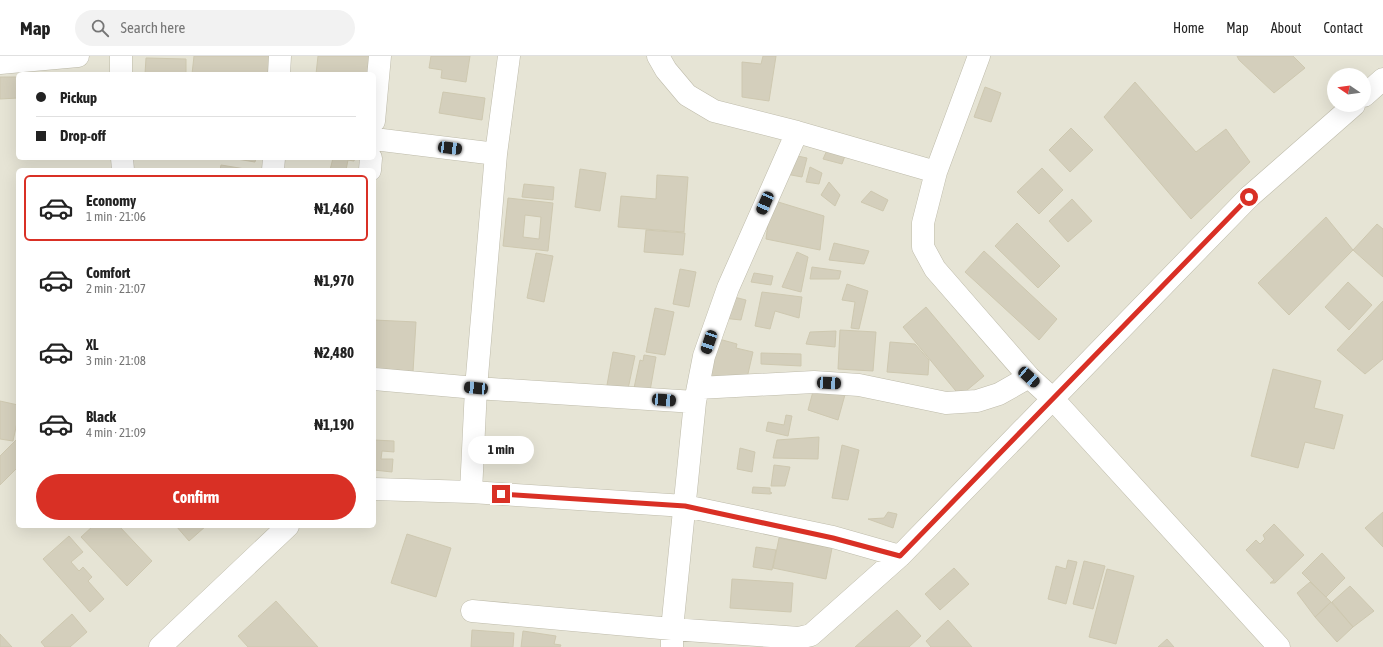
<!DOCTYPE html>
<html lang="en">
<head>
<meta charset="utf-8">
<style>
	body { margin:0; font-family:"Asap Condensed",sans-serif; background:#f2f2f2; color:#222; height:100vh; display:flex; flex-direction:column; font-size:15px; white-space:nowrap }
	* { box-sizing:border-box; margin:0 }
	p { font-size:13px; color:#767676 }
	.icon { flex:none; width:22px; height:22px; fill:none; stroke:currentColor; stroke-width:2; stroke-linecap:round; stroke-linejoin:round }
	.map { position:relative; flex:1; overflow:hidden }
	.panel { position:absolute; left:16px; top:112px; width:360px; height:360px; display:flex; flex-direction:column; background:#fff; border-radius:6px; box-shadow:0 4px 16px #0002 }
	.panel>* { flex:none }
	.banner { position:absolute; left:16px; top:16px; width:360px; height:88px; border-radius:6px; box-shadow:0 4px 16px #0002; display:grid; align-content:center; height:88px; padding:0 20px; background:#fff }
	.needle { width:26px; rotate:283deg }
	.fabs { position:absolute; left:1327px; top:12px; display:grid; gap:8px }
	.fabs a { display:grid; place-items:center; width:44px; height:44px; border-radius:50%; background:#fff; box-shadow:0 4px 16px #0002; font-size:20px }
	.end { position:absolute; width:18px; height:18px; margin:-9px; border:5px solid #d93025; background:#fff; box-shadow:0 0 0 2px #fff }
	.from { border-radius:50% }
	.bubble { position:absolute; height:28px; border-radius:14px; background:#fff; box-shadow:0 4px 16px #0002; font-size:13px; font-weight:700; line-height:28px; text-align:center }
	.car { position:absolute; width:12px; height:24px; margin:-12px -6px; border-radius:5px; box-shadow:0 0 3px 1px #0007; background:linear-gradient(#222 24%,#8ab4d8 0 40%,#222 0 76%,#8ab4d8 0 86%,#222 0) }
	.banner b { display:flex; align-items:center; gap:14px; height:38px; font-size:15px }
	.banner b+b { border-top:1px solid #e0e0e0 }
	.banner i { width:10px; height:10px; background:#222 }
	ul { padding:7px 0 0; list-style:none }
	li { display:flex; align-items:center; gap:12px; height:66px; margin:0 8px 6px; padding:0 12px; border:2px solid transparent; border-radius:6px }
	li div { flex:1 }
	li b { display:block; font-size:15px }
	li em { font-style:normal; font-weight:700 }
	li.current { border-color:#d93025 }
	li>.icon { width:36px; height:36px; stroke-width:1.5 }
	.cta { display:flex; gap:8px; margin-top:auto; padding:8px 20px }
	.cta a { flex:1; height:46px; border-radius:24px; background:#d93025; color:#fff; font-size:16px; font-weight:700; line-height:46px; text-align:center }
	header { display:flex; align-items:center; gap:24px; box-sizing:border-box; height:56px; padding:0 20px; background:#fff; border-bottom:1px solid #e0e0e0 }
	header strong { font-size:19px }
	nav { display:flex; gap:22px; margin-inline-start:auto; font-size:14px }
	.search { width:280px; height:36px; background:#f2f2f2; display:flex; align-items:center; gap:10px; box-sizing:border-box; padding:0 14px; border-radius:22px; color:#767676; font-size:15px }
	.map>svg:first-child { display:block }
</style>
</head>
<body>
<header>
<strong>Map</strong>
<div class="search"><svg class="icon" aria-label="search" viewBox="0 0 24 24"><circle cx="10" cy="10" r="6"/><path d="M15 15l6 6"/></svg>Search here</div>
<nav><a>Home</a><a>Map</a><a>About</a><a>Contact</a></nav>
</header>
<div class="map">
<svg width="1383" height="591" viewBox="0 0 1383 591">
	<rect width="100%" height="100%" fill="#f3f1e7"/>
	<path fill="#e6e4d5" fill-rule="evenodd" d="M0 0H1383V591H0ZM18 18H374V102H18ZM1334 19H1364V49H1334ZM18 114H374V470H18Z"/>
	<path fill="#d4cfbc" stroke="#cec8b0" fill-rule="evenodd" d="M194 0H270L268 18H192Z
		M318 0H373L371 18H316Z
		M431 0H470L466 26 441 22 442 14 429 12Z
		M763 0H776L769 45 742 41V6L761 8Z
		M1237 0H1293L1305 12 1274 37 1239 4Z
		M146 2 186 3V18H145Z
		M0 21H18V42L0 43Z
		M1135 26 1196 96 1226 73 1250 106 1191 163 1104 61Z
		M985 31 1001 37 991 66 974 61Z
		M443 36 485 42 482 64 439 57Z
		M1071 72 1093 94 1070 116 1049 94Z
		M828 92 846 97 842 108 823 103Z
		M793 99 807 102 802 121 786 118Z
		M231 102H256L255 106Z
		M333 102H355L354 105 348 104 346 114H330Z
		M221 109 251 114H220Z
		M810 111 822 117 819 128 806 126Z
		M1042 112 1063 134 1039 158 1017 136Z
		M580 113 606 117 600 155 575 151Z
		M657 119 688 121 684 176 618 171 621 140 656 143Z
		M829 126 840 139 835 150 821 139Z
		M524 128 554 131 553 144 522 141Z
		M871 135 888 144 883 155 861 146Z
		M508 142 553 147 548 195 503 190ZM525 159 541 161 539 183 523 181Z
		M1072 143 1092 165 1068 186 1049 165Z
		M775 145 824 160 820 194 766 183 768 167Z
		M1326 161 1353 194 1289 259 1258 227Z
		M1017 167 1060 210 1038 232 995 190Z
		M1377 168 1383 173V221L1353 194Z
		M646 174 685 177 683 199 644 196Z
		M834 187 869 195 864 208 829 204Z
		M984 195 1057 263 1039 284 965 216Z
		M797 196 808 201 801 236 782 231Z
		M536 197 553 200 544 246 527 242Z
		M812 211 841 215 839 223H810Z
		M680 213 696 216 689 251 673 248Z
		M754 217 773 220 771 229 751 226Z
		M1348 226 1372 249 1349 274 1325 251Z
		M847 228 868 235 859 273 851 272 855 246 842 244Z
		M762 236 802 241 799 262 775 255 770 273 755 270Z
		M730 240 746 244 741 264 722 262Z
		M1383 245V303L1365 318 1337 294Z
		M926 251 984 320 960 340 903 271Z
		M655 252 674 256 665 299 646 296Z
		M374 264 416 266 413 316 374 313Z
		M840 274 876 276 873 315 838 313Z
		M836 275 835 291 806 288 810 276Z
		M719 283 737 288 736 292 753 296 747 322 709 323Z
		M890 286 915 288 929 304 928 319 887 316Z
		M613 296 635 300 628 333 607 329Z
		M761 297 801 298V310L761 308Z
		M644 299 656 301 650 335 634 332 640 304 643 305Z
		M1273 313 1321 325 1314 352 1343 359 1334 393 1305 386 1298 412 1251 400Z
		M815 328 846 335 838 364 808 354Z
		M0 345 18 349V362L13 385 0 383Z
		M786 359 792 360 788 380 766 375 768 366 784 369Z
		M819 381 818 403 773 402 777 384Z
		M18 382V411L0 429V400Z
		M374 384 394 385V396L382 395 381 403H393L392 416 374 414Z
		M842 389 859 394 848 444 832 442Z
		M740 392 755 396 752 416 737 413Z
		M774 409 790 411 785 430H771Z
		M753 431 770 432V436L772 437 770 438 752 437Z
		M888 456 897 458 893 472 868 463 884 462Z
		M1383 456V491L1365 472Z
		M1274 468 1304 499 1275 527H1270L1274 524 1246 494 1256 484 1260 488 1265 483 1263 479Z
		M93 470H119L152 505 127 530 81 481Z
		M176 470H206L189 485Z
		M407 478 451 492 436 541 391 527Z
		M69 480 83 496 71 506 79 515 83 511 92 521 88 525 104 543 90 556 43 503Z
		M779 482 832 492 826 523 773 512Z
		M756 491 776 494 772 514 753 511Z
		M1322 497 1345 522 1326 541 1302 517Z
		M1068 504 1077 506 1066 548 1048 543 1056 510 1066 513Z
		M1084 505 1105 510 1093 553 1073 548Z
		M954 512 969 528 940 554 925 538Z
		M1107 513 1134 520 1116 588 1089 581Z
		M732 523 793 527 791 556 730 552Z
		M1310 526 1331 546 1315 561 1297 537Z
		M1350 530 1374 555 1353 571 1332 546Z
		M276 545 318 591H248L238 580Z
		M1331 546 1353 571 1337 586 1315 561Z
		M897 554 921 580 909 591H855Z
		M72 558 87 576 70 591H45L41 586Z
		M948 564 972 591H931L926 585Z
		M472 574 514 577 513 591H471Z
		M523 575 556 580 554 588 561 589 560 591H521Z
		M0 578 12 591H0Z
		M1167 583 1174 591H1158Z"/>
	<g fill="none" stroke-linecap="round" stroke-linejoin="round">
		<defs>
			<path id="minor" d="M121 0V18
				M509 0 496 98 476 332 695 346
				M658 0 666 14 687 39 714 55 797 76 936 116
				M979 0 936 116 923 167V191L935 213 1029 321 1053 343 1279 591
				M0 7 78 0
				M279 18 280 0
				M1364 40 1383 23
				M374 65 380 0
				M374 83 496 98
				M122 102 123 114
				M273 114 274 102
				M370 114 371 102
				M374 323 476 332 471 436
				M698 332 814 326 859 329 946 347 977 345 999 338 1029 321
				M374 433 471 436 685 450 833 481 900 500
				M472 555 672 573 799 582 811 579 900 500 1249 141 1354 49
				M160 591 288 470
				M672 591V573L695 346 704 300 728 232 797 76"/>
		</defs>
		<use href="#minor" stroke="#bebbaa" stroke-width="23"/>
		<use href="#minor" stroke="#fff" stroke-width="22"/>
	</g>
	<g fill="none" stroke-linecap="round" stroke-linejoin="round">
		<path stroke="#d93025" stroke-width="5" d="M501 438 685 450 833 482 900 500 1249 141"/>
	</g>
</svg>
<div class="fabs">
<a><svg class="needle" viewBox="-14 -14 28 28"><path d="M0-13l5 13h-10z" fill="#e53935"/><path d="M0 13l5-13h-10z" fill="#767676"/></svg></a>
</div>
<i class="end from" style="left:1249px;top:141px"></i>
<i class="end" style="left:501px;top:438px"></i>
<div class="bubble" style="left:468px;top:380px;width:66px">1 min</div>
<i class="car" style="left:450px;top:92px;rotate:97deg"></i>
<i class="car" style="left:765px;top:147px;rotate:204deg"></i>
<i class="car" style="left:709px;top:286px;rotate:199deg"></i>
<i class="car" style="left:1029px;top:321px;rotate:132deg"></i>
<i class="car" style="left:829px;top:327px;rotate:93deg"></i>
<i class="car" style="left:476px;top:332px;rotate:275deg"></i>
<i class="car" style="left:664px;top:344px;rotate:94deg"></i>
<div class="banner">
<b><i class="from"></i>Pickup</b>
<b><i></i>Drop-off</b>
</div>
<section class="panel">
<ul>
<li class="current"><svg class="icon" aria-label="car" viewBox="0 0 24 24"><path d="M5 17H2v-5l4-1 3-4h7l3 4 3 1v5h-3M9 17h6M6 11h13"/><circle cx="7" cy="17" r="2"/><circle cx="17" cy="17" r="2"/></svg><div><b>Economy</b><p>1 min · 21:06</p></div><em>₦1,460</em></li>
<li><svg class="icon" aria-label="car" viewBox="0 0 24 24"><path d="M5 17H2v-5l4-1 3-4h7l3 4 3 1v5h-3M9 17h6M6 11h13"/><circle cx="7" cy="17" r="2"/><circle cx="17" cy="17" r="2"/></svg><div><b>Comfort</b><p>2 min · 21:07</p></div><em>₦1,970</em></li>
<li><svg class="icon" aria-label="car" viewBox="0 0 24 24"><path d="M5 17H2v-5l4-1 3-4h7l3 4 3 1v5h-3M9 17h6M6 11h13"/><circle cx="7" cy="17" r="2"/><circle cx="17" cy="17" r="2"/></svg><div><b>XL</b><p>3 min · 21:08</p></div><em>₦2,480</em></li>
<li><svg class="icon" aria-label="car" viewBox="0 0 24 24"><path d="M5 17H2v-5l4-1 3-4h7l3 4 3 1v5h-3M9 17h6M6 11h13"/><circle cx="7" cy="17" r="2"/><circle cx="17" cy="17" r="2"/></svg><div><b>Black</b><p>4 min · 21:09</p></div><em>₦1,190</em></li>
</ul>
<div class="cta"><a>Confirm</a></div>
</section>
</div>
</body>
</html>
